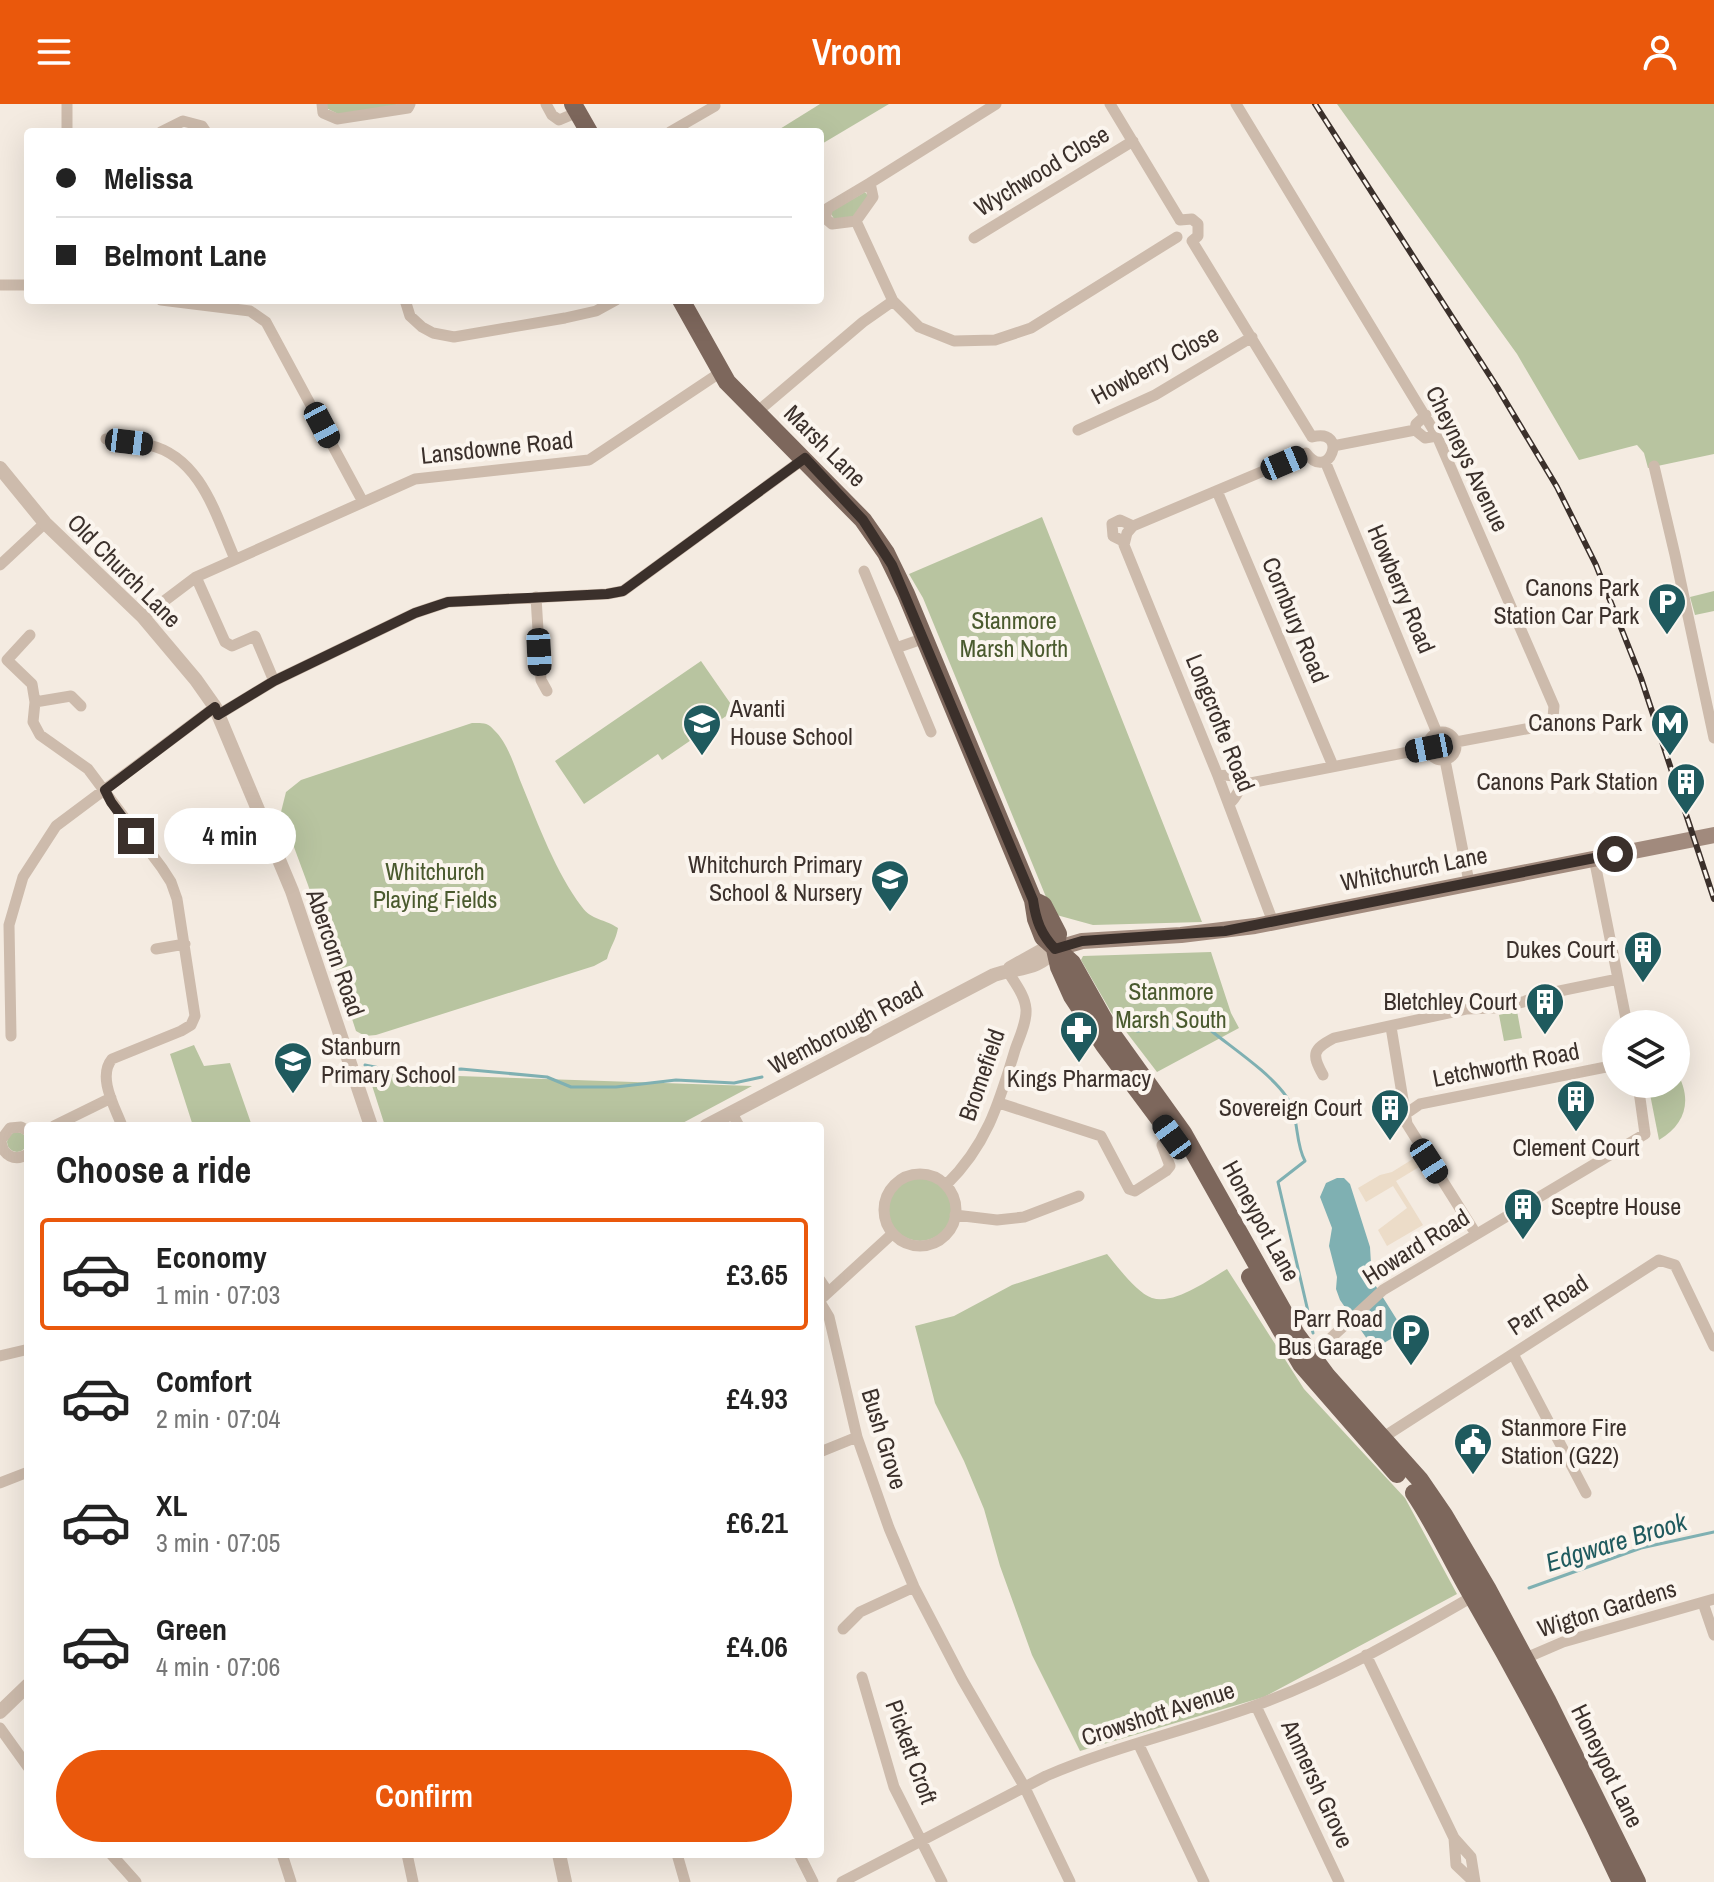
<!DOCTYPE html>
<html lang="en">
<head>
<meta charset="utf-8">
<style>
	body { margin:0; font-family:"Archivo Narrow",sans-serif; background:#f2f2f2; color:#222; height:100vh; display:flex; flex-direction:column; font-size:30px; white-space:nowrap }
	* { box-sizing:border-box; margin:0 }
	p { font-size:26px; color:#767676 }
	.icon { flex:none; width:44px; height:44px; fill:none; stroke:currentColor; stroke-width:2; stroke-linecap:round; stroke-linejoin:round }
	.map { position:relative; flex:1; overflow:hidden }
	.side { position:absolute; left:24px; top:1018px; width:800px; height:736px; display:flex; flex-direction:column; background:#fff; border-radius:8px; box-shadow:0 8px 32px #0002 }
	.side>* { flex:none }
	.top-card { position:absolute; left:24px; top:24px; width:800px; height:176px; border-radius:8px; box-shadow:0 8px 32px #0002; display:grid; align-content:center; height:176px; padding:0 32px; background:#fff }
	.buttons { position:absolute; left:1602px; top:906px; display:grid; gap:16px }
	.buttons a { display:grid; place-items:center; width:88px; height:88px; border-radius:50%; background:#fff; box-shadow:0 8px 32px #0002; font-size:40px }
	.end { position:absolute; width:36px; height:36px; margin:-18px; border:10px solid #3b302b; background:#fff; box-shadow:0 0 0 4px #fff }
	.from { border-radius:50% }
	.bubble { position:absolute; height:56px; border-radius:28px; background:#fff; box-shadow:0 8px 32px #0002; font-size:26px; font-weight:600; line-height:56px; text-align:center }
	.car { position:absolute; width:24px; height:48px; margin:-24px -12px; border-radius:10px; box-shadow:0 0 6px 2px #0007; background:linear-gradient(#222 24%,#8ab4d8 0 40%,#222 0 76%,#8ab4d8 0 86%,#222 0) }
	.top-card b { display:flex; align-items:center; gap:28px; height:76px; font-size:30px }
	.top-card b+b { border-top:2px solid #e0e0e0 }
	.top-card i { width:20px; height:20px; background:#222 }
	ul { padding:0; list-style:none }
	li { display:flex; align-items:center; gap:24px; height:112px; margin:0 16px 12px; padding:0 16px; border:4px solid transparent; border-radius:8px }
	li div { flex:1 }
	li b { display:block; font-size:30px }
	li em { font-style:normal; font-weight:600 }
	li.current { border-color:#ea580c }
	li>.icon { width:72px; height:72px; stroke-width:1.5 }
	h2 { padding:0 32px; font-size:36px; line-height:96px }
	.action { display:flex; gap:16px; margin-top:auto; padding:16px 32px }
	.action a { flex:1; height:92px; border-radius:48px; background:#ea580c; color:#fff; font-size:32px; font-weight:600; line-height:92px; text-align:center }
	header { display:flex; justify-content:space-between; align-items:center; height:104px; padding:0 32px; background:#ea580c; color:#fff; font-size:36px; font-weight:600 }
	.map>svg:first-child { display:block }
</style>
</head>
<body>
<header><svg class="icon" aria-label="menu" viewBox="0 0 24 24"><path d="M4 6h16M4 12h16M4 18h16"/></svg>Vroom<svg class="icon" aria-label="person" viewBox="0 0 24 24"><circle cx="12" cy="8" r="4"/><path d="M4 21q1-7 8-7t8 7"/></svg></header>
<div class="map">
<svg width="1714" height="1778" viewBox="0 0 1714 1778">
	<rect width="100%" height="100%" fill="#f4ebe1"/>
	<path fill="#b8c4a0" d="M326 0H401L340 11 326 4Z
		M820 0H889L820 41V28H775Z
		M1337 0H1714V350L1648 364 1644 349 1637 341 1579 356 1517 250Z
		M865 88 869 93 853 113 834 115 830 108Z
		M1042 413 1202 818 1093 821 1053 810 923 494 909 470Z
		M1714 487V507L1695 511 1690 493Z
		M701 557 735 606 662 656 658 650 584 700 555 657Z
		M472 619C481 619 488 618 494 626 508 639 515 664 522 681 538 720 556 769 582 803 591 816 605 815 618 824 616 836 610 843 607 855L594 862 376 931 365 932 356 927 308 781 281 708 286 688 301 676Z
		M1211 848 1231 909 1239 924 1157 968 1111 908 1081 856 1083 852Z
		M1517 907 1522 934 1504 937 1499 911Z
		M194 941 204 962 230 959 252 1022H193L170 950Z
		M1676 967C1693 995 1686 1020 1659 1036L1648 980H1676Z
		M368 969 752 982 677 1022H385Z
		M7 1038a10 10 0 1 1 20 0a10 10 0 1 1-20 0Z
		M888 1105a32 32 0 1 1 64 0a32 32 0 1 1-64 0Z
		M1107 1150C1117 1162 1137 1189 1152 1194 1175 1201 1208 1176 1227 1165L1304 1285 1405 1394 1457 1490 1264 1593 1080 1647 1032 1551 1000 1462 984 1405 964 1357 935 1299 915 1222 954 1212 1012 1181Z"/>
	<path fill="#ecdcc8" d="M1424 1048 1429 1057 1396 1077 1423 1121 1387 1142 1378 1126 1407 1104 1393 1082 1366 1098 1358 1084 1380 1071 1392 1068Z"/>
	<path fill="#7fb0b2" d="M1337 1074H1344L1350 1080 1370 1143 1372 1176 1404 1227 1374 1245 1340 1196 1336 1185 1337 1173 1329 1142 1332 1124 1320 1093 1326 1079Z"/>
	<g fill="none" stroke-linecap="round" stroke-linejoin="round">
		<path stroke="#7fb0b2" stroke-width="3" d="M1119 910 1137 927 1196 922 1209 925C1232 944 1269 968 1286 992 1300 1012 1294 1037 1305 1057L1278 1078 1313 1229
			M365 961 409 970 461 965 547 973 571 983H616L676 976 734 979 762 973
			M1529 1484 1641 1444 1714 1428"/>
		<path stroke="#cdbbac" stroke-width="11" d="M322 0 323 9 337 15 408 4 410 0
			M546 0 552 11 559 16 578 8
			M996 0 870 79 873 93 856 117 893 197 919 223 954 237 995 236 1031 224 1177 133
			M1110 0 1180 116
			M1236 0 1437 332 1554 602 1553 614 1547 621 1456 638
			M67 28V0
			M161 28 183 17 202 22 206 28
			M670 28 715 2 714 0
			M1180 116 1192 115 1198 120V132L1192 137
			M856 117 832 120 825 114 828 104 870 79
			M974 134 1133 37
			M1192 137 1312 333
			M0 181H28
			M161 196 250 207 266 218 363 398
			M405 196 410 212 422 223 433 229 454 233 565 214 596 207 616 196
			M757 308 863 218 893 197
			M1426 311 1416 320 1415 326 1425 334 1437 332
			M1078 326 1155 291 1252 233
			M106 335C120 337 136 337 149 341 201 353 216 412 235 455
			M1333 342 1415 326
			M1306 349C1329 380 1350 323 1312 333
			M1325 357 1437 629
			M1654 362 1675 451 1714 634
			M1217 387 1333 662
			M1133 422 1127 429 1124 441 1218 672 1273 818
			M1133 422 1306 349
			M1123 437 1113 432 1112 420 1120 416 1133 422
			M0 461 45 419
			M864 467 931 628
			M196 473 225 538 232 542 255 532 274 577
			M536 493 541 576 547 587
			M143 513 196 473 415 375 589 356 721 268
			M30 531 7 556 32 580 35 598 33 618 40 631 88 665 162 764 171 778 177 795 195 912 191 921 181 927 112 955C97 973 115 1003 122 1022
			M896 544 925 534
			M35 598 71 592 81 602
			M218 611 274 577 415 509 448 498 607 490 623 487 805 354
			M1428 642a14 14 0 1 1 28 0a14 14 0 1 1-28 0Z
			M1445 656 1469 778
			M1218 672C1244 667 1245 685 1229 700
			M1240 681 1429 644
			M1594 754 1627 920
			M156 845 185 840
			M1391 923 1407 1020 1476 1130
			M11 932 9 821 23 773 56 722 215 603
			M1323 971C1311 950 1313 945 1334 934L1467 905 1494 904 1523 898 1540 891 1618 875
			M999 999 1101 1032 1129 1085 1135 1087 1166 1067 1170 1062 1162 1041
			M732 1009 739 1022
			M1407 1009 1420 1000 1616 961
			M54 1022 111 994
			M28 1027 21 1023 10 1024 1 1036C2 1052 15 1058 28 1050
			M884 1106a36 36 0 1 1 72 0a36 36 0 1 1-72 0Z
			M946 1081C987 1041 999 999 1015 946 1019 934 1027 918 1026 905 1025 891 1014 878 1007 866
			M955 1111 997 1116 1024 1113 1079 1092
			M820 1176 828 1188
			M820 1196 892 1130
			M820 1198 829 1213 857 1333 889 1424 914 1483 962 1575 1024 1682 1070 1778
			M1513 1250 1586 1389
			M0 1252 25 1246
			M1308 1255 1383 1186 1645 1030 1638 980
			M1379 1336 1659 1156 1675 1161 1714 1242
			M820 1348 857 1333
			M0 1379 28 1368
			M1703 1499 1714 1531
			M843 1525 860 1508 914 1483
			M1366 1551 1454 1734 1456 1761 1474 1778
			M1521 1556 1563 1538 1714 1495
			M862 1573 894 1683 942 1778
			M1256 1602 1339 1778
			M0 1624 28 1663
			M1138 1639 1204 1778
			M1454 1734 1471 1753 1475 1778
			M111 1750 136 1778
			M282 1750 291 1778
			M407 1750 413 1778
			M677 1750 685 1778
			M799 1750 813 1778
			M842 1778 1046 1672C1113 1643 1185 1627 1254 1602 1332 1574 1406 1531 1477 1490"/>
		<path stroke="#cdbbac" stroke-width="14" d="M0 364 45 419 143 513 196 576 215 603 292 787 371 1022
			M1010 864 1044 845H1055
			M706 1022 994 871C1017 863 1040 866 1055 845
			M0 1608 28 1581
			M559 1750 565 1778"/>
		<path stroke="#a18a7d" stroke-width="16" d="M1055 845 1082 837 1181 831 1255 822 1714 731"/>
		<path stroke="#7d675c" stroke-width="18" d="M573 0 589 28
			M681 196 727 278 863 416 886 449 906 490 1033 796 1036 815 1043 833 1072 859 1112 930 1183 1029 1296 1230 1327 1272 1420 1376 1444 1411 1487 1484 1547 1596 1637 1778
			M1033 796 1043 801 1058 830 1055 845 1059 863 1072 892 1104 941 1172 1032
			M1250 1173 1301 1260 1397 1370
			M1414 1389C1437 1423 1453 1460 1474 1495 1528 1588 1576 1681 1621 1778"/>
		<defs>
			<path id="rail" d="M1315 0 1497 283 1557 383 1596 461 1641 574 1714 795"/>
		</defs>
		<use href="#rail" stroke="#3b302b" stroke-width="6"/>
		<use href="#rail" stroke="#fbf5ee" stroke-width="3" stroke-dasharray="9" stroke-linecap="butt"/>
	</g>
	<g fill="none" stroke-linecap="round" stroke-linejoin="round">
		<path stroke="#3b302b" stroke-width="10" d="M136 732 111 698 105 686 215 603 218 611 274 577 415 509 448 498 607 490 623 487 805 354 863 416 892 461 1033 796C1036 817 1041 830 1055 845L1082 837 1225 827 1615 750"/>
	</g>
	<defs>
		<symbol id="parking-pin" viewBox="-11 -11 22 30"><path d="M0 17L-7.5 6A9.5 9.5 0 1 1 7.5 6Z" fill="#1f5a5e" stroke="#fbf5ee"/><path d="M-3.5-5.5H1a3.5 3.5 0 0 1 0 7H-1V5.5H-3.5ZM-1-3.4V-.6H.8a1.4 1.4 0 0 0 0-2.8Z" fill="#fff"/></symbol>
		<symbol id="school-pin" viewBox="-11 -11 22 30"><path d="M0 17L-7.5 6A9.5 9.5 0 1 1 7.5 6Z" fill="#1f5a5e" stroke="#fbf5ee"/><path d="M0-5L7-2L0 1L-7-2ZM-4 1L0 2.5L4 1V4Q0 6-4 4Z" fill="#fff"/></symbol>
		<symbol id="metro-pin" viewBox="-11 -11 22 30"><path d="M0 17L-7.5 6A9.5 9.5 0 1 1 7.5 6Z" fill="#1f5a5e" stroke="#fbf5ee"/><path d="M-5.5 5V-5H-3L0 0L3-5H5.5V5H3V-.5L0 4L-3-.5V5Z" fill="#fff"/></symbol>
		<symbol id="building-pin" viewBox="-11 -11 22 30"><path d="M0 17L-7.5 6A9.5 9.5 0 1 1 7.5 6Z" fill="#1f5a5e" stroke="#fbf5ee"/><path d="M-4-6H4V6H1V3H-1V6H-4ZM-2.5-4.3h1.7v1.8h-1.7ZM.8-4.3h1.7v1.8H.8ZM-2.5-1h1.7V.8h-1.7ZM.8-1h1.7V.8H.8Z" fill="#fff"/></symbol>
		<symbol id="pharmacy-pin" viewBox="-11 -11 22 30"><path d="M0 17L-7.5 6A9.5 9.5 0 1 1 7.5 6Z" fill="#1f5a5e" stroke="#fbf5ee"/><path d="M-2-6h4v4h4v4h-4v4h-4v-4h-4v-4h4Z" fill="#fff"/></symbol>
		<symbol id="civic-pin" viewBox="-11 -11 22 30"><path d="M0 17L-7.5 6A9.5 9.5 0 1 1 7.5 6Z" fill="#1f5a5e" stroke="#fbf5ee"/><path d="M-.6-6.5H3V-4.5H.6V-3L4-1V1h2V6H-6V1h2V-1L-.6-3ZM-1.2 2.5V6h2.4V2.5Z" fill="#fff"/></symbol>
	</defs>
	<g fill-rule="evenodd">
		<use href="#parking-pin" x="1645" y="476" width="44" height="60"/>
		<use href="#school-pin" x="680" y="597" width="44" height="60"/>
		<use href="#metro-pin" x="1648" y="597" width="44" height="60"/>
		<use href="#building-pin" x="1664" y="656" width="44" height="60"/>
		<use href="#school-pin" x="868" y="753" width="44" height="60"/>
		<use href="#building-pin" x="1621" y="824" width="44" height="60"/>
		<use href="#building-pin" x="1523" y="876" width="44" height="60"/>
		<use href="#pharmacy-pin" x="1057" y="904" width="44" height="60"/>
		<use href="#school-pin" x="271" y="935" width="44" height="60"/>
		<use href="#building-pin" x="1554" y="973" width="44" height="60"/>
		<use href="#building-pin" x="1368" y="982" width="44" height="60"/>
		<use href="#building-pin" x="1501" y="1081" width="44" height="60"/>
		<use href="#parking-pin" x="1389" y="1207" width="44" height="60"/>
		<use href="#civic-pin" x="1451" y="1316" width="44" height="60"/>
	</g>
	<g text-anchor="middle" stroke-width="8" stroke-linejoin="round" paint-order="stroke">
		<g font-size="24" fill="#3b302b" stroke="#fbf5ee">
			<text transform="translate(1042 67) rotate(-31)" y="8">Wychwood Close</text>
			<text transform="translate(1155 261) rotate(-28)" y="8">Howberry Close</text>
			<text transform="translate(825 342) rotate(45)" y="8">Marsh Lane</text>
			<text transform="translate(497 344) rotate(-6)" y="8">Lansdowne Road</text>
			<text transform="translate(1467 355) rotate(64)" y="8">Cheyneys Avenue</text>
			<text transform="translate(124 467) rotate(45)" y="8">Old Church Lane</text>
			<text transform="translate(1401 485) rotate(67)" y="8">Howberry Road</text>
			<text transform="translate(1295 516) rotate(67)" y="8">Cornbury Road</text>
			<text transform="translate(1220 619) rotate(68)" y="8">Longcrofte Road</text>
			<text transform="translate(1414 765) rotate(-11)" y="8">Whitchurch Lane</text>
			<text transform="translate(335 849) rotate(71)" y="8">Abercorn Road</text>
			<text transform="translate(846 924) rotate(-28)" y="8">Wemborough Road</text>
			<text transform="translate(1506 961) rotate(-11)" y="8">Letchworth Road</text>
			<text transform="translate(982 971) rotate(-71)" y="8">Bromefield</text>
			<text transform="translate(1261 1117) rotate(61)" y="8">Honeypot Lane</text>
			<text transform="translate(1416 1143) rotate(-32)" y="8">Howard Road</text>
			<text transform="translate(1548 1201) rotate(-33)" y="8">Parr Road</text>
			<text transform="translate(884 1335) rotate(73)" y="8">Bush Grove</text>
			<text transform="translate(1607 1505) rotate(-17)" y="8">Wigton Gardens</text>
			<text transform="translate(1158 1610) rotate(-18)" y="8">Crowshott Avenue</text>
			<text transform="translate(911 1648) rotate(70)" y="8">Pickett Croft</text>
			<text transform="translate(1607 1662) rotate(64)" y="8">Honeypot Lane</text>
			<text transform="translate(1317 1680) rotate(65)" y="8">Anmersh Grove</text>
		</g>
		<g font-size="24" fill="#3b302b" stroke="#fbf5ee" text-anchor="end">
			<text x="1639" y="492">Canons Park<tspan x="1639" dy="28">Station Car Park</tspan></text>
			<text x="730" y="613" text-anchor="start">Avanti<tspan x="730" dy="28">House School</tspan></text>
			<text x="1642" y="627">Canons Park</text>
			<text x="1658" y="686">Canons Park Station</text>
			<text x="862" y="769">Whitchurch Primary<tspan x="862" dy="28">School &amp; Nursery</tspan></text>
			<text x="1615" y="854">Dukes Court</text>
			<text x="1517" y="906">Bletchley Court</text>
			<text x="321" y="951" text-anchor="start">Stanburn<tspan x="321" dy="28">Primary School</tspan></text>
			<text x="1079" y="983" text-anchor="middle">Kings Pharmacy</text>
			<text x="1362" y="1012">Sovereign Court</text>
			<text x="1576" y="1052" text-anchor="middle">Clement Court</text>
			<text x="1551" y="1111" text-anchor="start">Sceptre House</text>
			<text x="1383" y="1223">Parr Road<tspan x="1383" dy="28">Bus Garage</tspan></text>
			<text x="1501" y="1332" text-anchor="start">Stanmore Fire<tspan x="1501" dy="28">Station (G22)</tspan></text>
		</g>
		<g font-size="24" fill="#4a5a2e" stroke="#fbf5ee">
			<text x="1014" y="525">Stanmore<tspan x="1014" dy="28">Marsh North</tspan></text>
			<text x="435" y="776">Whitchurch<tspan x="435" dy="28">Playing Fields</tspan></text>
			<text x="1171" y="896">Stanmore<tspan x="1171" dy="28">Marsh South</tspan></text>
		</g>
		<g font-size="26" font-style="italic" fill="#1f5a5e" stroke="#fbf5ee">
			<text transform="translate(1616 1438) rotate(-17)" y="9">Edgware Brook</text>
		</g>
	</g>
</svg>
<div class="buttons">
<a><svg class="icon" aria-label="layers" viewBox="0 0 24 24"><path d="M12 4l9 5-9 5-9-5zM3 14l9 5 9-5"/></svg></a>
</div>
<i class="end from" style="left:1615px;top:750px"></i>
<i class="end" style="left:136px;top:732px"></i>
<div class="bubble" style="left:164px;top:704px;width:132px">4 min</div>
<i class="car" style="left:322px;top:321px;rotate:152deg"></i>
<i class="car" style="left:129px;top:338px;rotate:97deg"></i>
<i class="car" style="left:1284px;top:359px;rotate:67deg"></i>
<i class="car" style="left:539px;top:548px;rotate:177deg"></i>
<i class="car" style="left:1429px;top:644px;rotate:259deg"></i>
<i class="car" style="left:1172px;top:1033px;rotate:324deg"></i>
<i class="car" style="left:1429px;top:1057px;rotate:147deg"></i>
<div class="top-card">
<b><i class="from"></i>Melissa</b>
<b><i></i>Belmont Lane</b>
</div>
<section class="side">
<h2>Choose a ride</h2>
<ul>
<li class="current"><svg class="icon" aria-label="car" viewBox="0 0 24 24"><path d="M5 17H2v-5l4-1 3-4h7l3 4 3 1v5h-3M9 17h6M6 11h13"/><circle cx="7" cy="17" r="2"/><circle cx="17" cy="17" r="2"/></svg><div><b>Economy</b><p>1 min · 07:03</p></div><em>£3.65</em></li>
<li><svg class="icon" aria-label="car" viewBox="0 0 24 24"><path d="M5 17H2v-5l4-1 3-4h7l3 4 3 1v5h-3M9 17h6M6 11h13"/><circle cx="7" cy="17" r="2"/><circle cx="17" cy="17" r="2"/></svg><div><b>Comfort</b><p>2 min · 07:04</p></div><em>£4.93</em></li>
<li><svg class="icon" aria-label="car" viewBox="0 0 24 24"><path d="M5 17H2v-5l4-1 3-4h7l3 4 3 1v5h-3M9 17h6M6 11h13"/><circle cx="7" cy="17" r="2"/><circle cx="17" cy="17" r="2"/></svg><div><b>XL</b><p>3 min · 07:05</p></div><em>£6.21</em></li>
<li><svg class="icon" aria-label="car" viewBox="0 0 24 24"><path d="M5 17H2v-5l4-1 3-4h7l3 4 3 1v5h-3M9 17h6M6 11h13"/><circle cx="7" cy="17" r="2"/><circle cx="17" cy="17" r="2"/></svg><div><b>Green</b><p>4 min · 07:06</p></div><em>£4.06</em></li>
</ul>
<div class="action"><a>Confirm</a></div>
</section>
</div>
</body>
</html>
